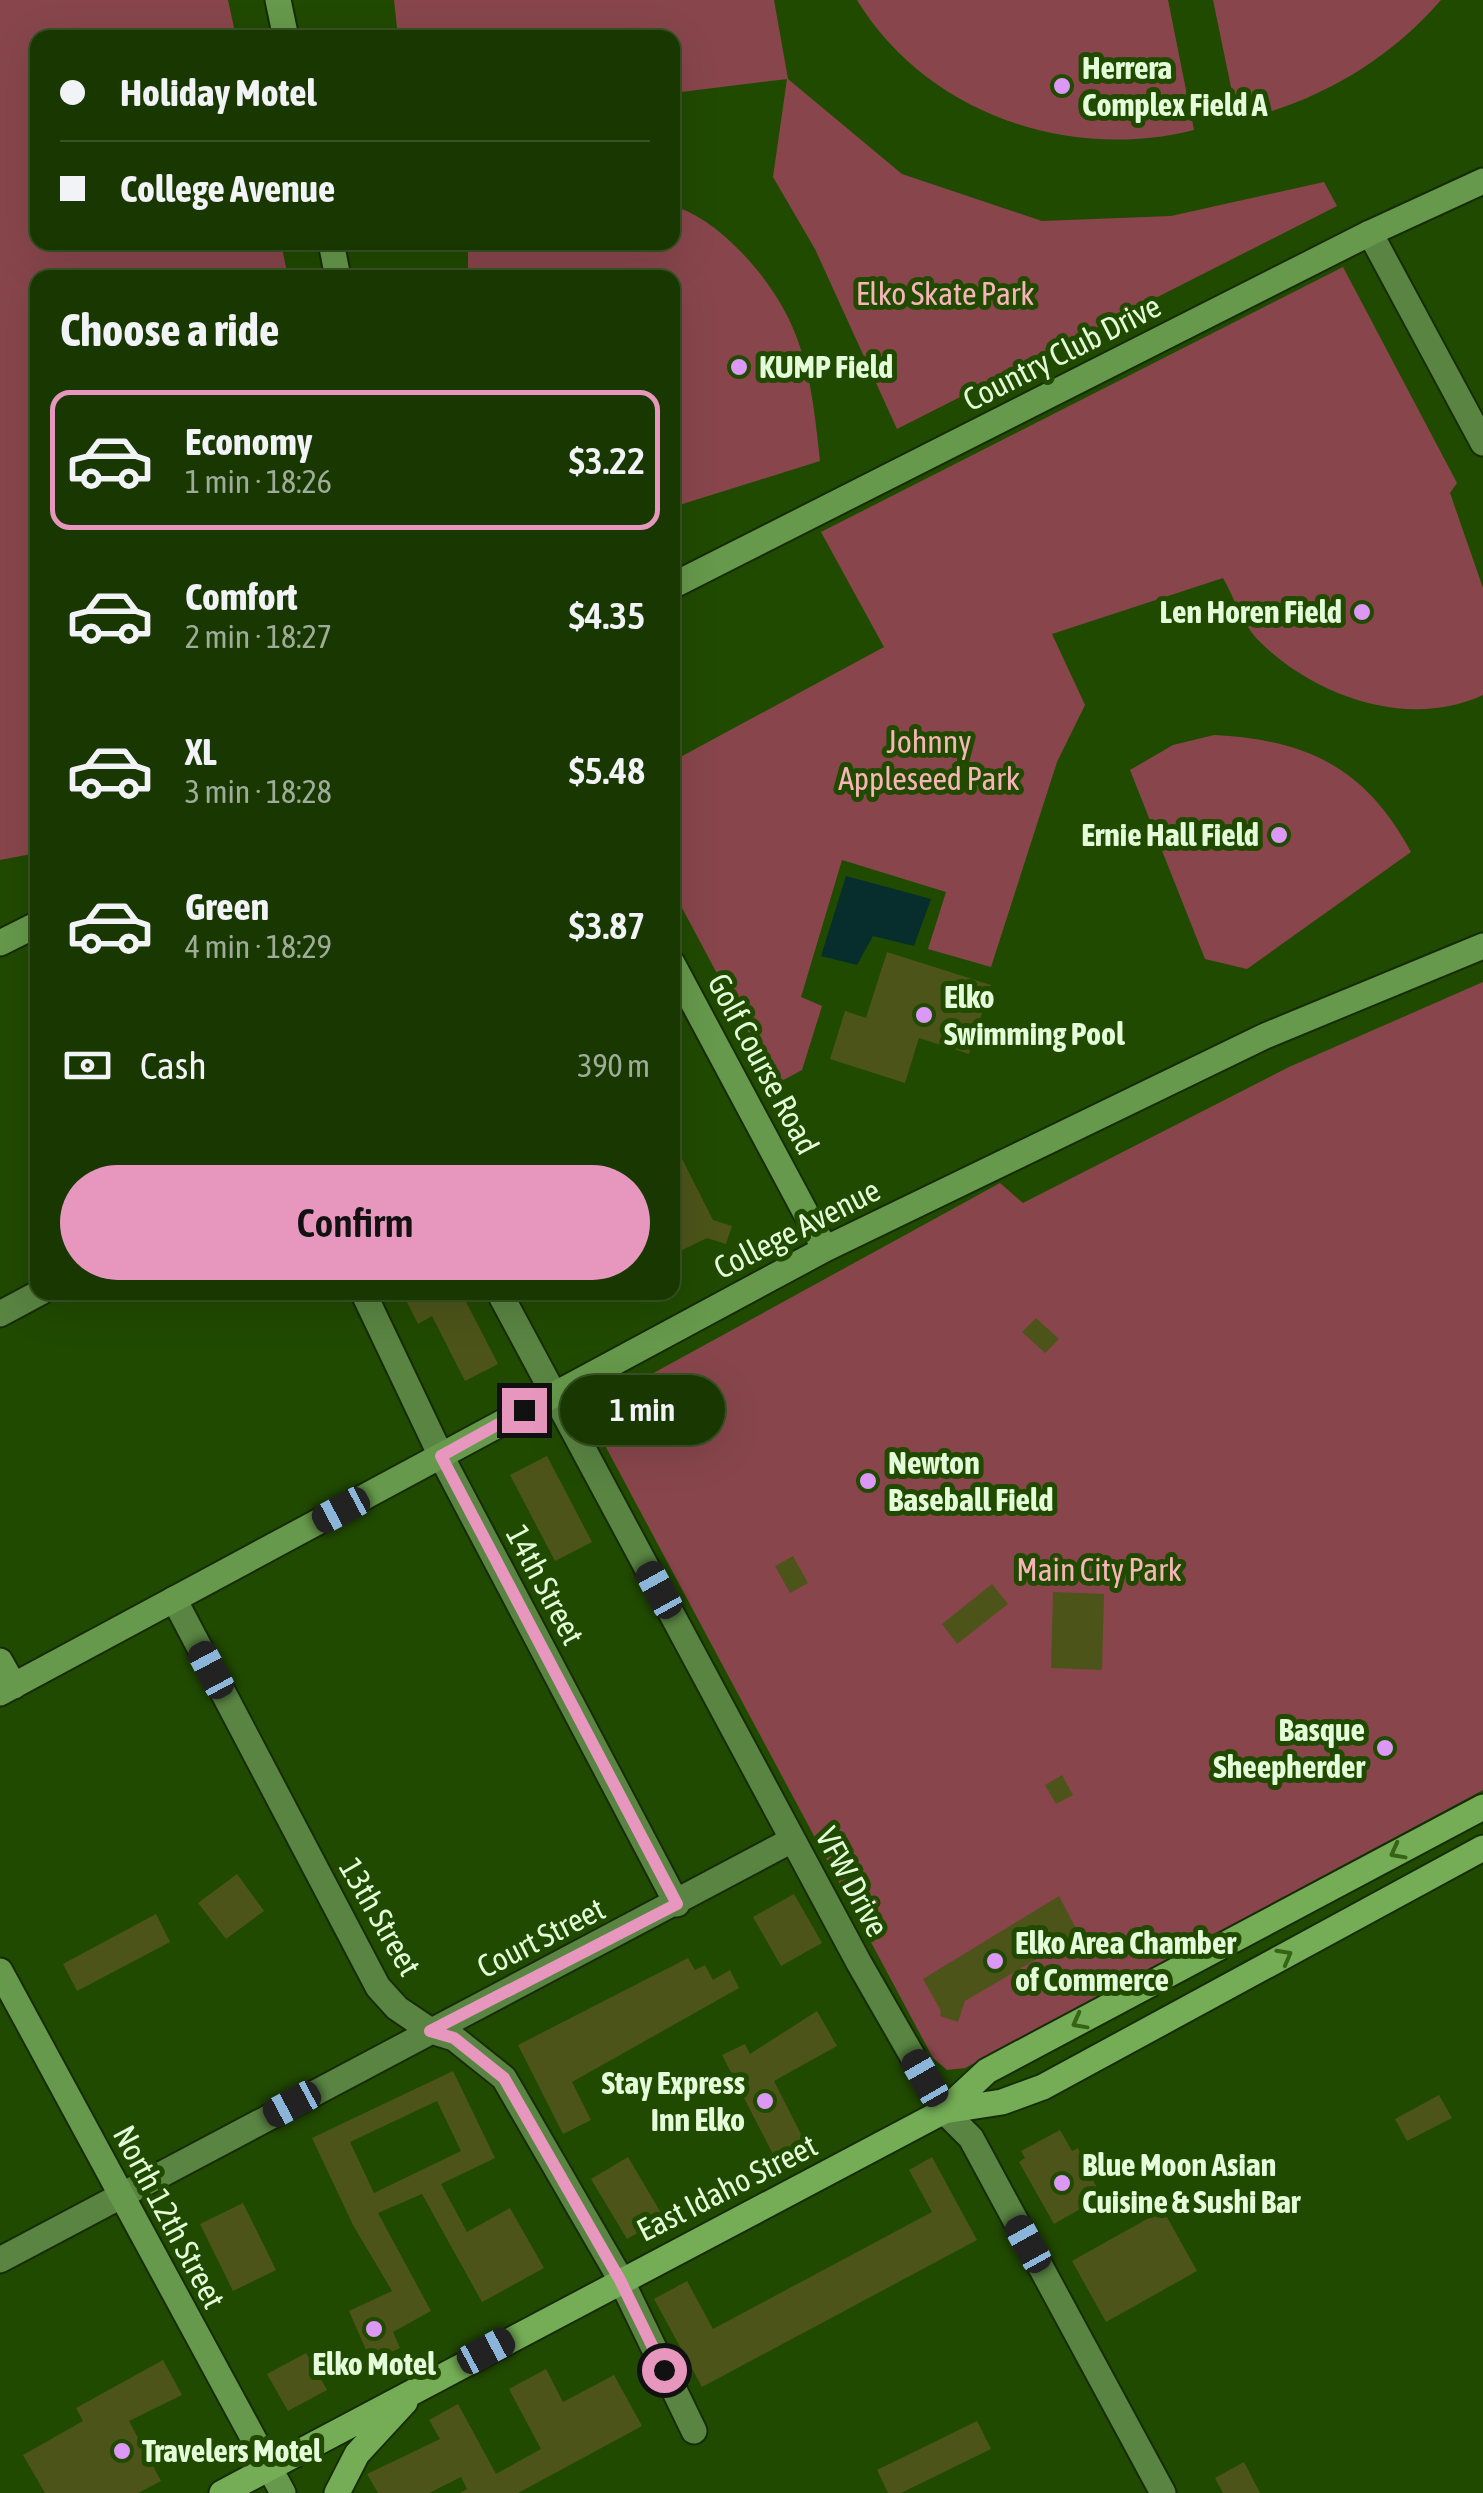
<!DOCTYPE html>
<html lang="en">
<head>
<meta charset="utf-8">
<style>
	body { margin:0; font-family:"Asap Condensed",sans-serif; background:#223f0b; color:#f1f3f6; height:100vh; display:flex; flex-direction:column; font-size:38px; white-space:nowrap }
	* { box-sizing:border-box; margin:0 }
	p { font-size:32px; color:#9fac99 }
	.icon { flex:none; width:55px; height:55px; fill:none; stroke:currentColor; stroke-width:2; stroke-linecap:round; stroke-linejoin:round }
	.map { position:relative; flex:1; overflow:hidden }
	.drawer { position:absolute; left:30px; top:270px; width:650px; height:1030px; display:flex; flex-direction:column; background:#193801; border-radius:20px; box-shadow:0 10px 40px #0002,0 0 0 2px #375223 }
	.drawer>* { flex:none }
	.hud { position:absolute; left:30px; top:30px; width:650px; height:220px; border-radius:20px; box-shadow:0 10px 40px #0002,0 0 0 2px #375223; display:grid; align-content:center; height:220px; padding:0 30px; background:#193801 }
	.end { position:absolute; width:45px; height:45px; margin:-22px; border:12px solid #e797bd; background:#111; box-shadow:0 0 0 5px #111 }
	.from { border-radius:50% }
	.bubble { position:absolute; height:70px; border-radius:35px; background:#193801; box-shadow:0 10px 40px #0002,0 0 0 2px #375223; font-size:32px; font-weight:600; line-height:70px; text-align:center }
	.car { position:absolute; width:30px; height:60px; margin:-30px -15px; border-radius:12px; box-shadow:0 0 8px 2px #0007; background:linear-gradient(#222 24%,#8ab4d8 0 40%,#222 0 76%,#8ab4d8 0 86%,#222 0) }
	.hud b { display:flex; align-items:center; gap:35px; height:95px; font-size:38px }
	.hud b+b { border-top:2px solid #375223 }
	.hud i { width:25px; height:25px; background:#f1f3f6 }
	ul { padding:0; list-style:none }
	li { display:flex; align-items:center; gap:30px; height:140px; margin:0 20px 15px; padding:0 10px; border:5px solid transparent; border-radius:20px }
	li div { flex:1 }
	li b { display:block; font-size:38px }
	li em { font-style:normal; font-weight:600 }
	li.current { border-color:#e797bd }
	li>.icon { width:90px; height:90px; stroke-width:1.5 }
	h2 { padding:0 30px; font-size:45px; line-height:120px }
	.pay { display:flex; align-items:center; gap:25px; height:110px; padding:0 30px; font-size:38px }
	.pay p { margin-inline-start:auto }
	.primary-button { display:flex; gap:20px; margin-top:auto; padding:20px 30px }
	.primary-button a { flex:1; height:115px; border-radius:60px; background:#e797bd; color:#111; font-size:40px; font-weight:600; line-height:115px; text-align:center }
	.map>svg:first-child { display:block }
</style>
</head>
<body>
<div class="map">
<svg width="1483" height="2493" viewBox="0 0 1483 2493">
	<rect width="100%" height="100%" fill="#214a01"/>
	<path fill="#88464c" d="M0 0H228L236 37 38 38V242L281 243 288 277 38 278 37 853 0 860Z
		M394 0H774L788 79 902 174 1042 221 1171 216 1324 182 1337 206 897 429 815 249 773 177 787 79 673 93 672 38 398 37Z
		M857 0H1168L1194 130C1068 162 926 113 857 0Z
		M1213 0H1441C1386 63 1318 101 1238 121Z
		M673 206C700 214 723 233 743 254 804 319 811 375 820 461L673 507 672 278 468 277V243L672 242Z
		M1343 267 1457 483 1450 493 1483 588V695C1408 730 1313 696 1257 639 1242 623 1234 597 1223 578L1052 634 1085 705 1057 762 991 967 928 949 946 892 842 860 801 997 822 1006 802 1070 776 1084 673 891V761L884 647 821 532Z
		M1214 735C1307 740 1365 767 1411 852L1247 969 1205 959 1130 770 1173 745Z
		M1483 982V1790L965 2068 947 2070 933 2058 586 1410 1000 1183 1023 1203 1289 1067Z"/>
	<path fill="#072d2d" d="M846 876 931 899 914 946 873 936 857 965 821 956Z"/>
	<path fill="#4d5419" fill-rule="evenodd" d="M887 952 991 985 969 1054 919 1038 905 1083 830 1059 845 1011 866 1018Z
		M672 1139 713 1220 732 1226 726 1244 707 1238 672 1255Z
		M402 1292H461L498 1364 465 1381 432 1316 418 1324Z
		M1036 1318 1059 1339 1045 1353 1022 1332Z
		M547 1456 592 1542 555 1561 510 1475Z
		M793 1556 808 1583 790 1593 775 1566Z
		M992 1584 1008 1604 957 1644 942 1624Z
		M1053 1592 1104 1594 1102 1670 1051 1668Z
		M1062 1775 1073 1795 1056 1804 1045 1785Z
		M237 1874 264 1911 226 1939 198 1903Z
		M794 1894 822 1943 781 1966 753 1917Z
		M1059 1896 1082 1940 1055 1955 1052 1950 965 2001 958 2022 940 2016 941 2011 923 1979Z
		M156 1914 170 1942 77 1991 63 1964Z
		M688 1958 695 1970 705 1965 713 1980 730 1970 739 1988 572 2082 591 2120 563 2134 518 2045Z
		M817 2011 837 2046 774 2081 807 2146 777 2162 722 2055 745 2044 750 2054Z
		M453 2071 495 2158 441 2184 467 2232 510 2208 544 2268 482 2302 422 2194 378 2213 431 2311 393 2332 400 2348 371 2361 349 2311 392 2291 353 2225 312 2138ZM437 2101 461 2151 374 2193 350 2142Z
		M1439 2095 1452 2118 1407 2141 1395 2119Z
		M1060 2130 1072 2151 1078 2148 1101 2197 1054 2224 1019 2162 1025 2158 1021 2151Z
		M628 2157 664 2218 627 2239 591 2179Z
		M932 2157 977 2240 702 2387 654 2299 687 2281 713 2329 932 2212 909 2170Z
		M243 2203 276 2270 233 2291 200 2224Z
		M1163 2210 1197 2271 1106 2322 1072 2261Z
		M306 2353 327 2390 288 2411 267 2374Z
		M163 2360 182 2395 129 2421 161 2481 138 2493H45L23 2455 83 2421 76 2408Z
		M546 2369 563 2402 614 2375 642 2426 518 2493H460L467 2489 461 2477 429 2493H378L367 2474 440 2439 429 2420 458 2404 496 2474 541 2449 509 2389Z
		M977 2421 991 2449 901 2493H888L877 2470Z
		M1244 2462 1260 2493H1223L1215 2478Z"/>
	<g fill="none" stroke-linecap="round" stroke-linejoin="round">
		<defs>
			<path id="street" d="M1370 233 1483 443
				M363 1292 441 1456 677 1904
				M499 1292 859 1963 944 2111 971 2138 1163 2493
				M0 1314 41 1292
				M174 1599 378 1987 397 2008 431 2031 454 2038 504 2078 621 2280 694 2431
				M0 2260 792 1840"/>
			<path id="secondary" d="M278 0 286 38
				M331 242 338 278
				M672 586 1370 233 1483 181
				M0 943 38 924
				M672 963 825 1249
				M0 1661 14 1686
				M0 1693 825 1249 1265 1036 1483 946
				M0 1971 283 2493"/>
			<path id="primary" d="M944 2111 987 2071 1483 1807
				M222 2493 944 2111 1002 2102 1043 2087 1483 1848
				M337 2493 357 2454 405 2402"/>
		</defs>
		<use href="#street" stroke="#162c09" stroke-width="29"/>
		<use href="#secondary" stroke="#162c09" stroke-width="29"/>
		<use href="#primary" stroke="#162c09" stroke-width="29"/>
		<use href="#street" stroke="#598442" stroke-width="25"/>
		<use href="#secondary" stroke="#66994b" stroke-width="25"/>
		<use href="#primary" stroke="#74ad55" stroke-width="25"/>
	</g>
	<defs><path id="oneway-chevron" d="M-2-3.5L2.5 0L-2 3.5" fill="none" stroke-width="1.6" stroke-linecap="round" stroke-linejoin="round" transform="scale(2.5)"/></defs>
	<g stroke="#366316">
		<use href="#oneway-chevron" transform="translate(1397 1852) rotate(152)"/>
		<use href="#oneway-chevron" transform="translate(1285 1956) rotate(-29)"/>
		<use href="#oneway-chevron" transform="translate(1079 2022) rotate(152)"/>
	</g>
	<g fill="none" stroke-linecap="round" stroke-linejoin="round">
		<path stroke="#e797bd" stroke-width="12" d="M524 1410 441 1456 677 1904 430 2031 454 2038 504 2078 620 2280 664 2370"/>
	</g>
	<g fill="#db99f5" stroke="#214a01" stroke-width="4">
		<circle cx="1062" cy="86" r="10"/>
		<circle cx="739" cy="367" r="10"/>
		<circle cx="1362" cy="612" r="10"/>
		<circle cx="1279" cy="835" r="10"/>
		<circle cx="924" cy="1015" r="10"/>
		<circle cx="868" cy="1481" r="10"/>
		<circle cx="1385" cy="1748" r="10"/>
		<circle cx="995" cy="1961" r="10"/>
		<circle cx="765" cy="2101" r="10"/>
		<circle cx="1062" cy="2183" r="10"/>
		<circle cx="374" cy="2329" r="10"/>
		<circle cx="122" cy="2451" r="10"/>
	</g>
	<g text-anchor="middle" stroke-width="10" stroke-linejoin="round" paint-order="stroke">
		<g font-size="32" font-weight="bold" fill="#e4fcd9" stroke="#214a01" text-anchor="start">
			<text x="1082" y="79">Herrera<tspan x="1082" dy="37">Complex Field A</tspan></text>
			<text x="759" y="378">KUMP Field</text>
			<text x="1342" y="623" text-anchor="end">Len Horen Field</text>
			<text x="1259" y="846" text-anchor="end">Ernie Hall Field</text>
			<text x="944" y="1008">Elko<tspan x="944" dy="37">Swimming Pool</tspan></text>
			<text x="888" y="1474">Newton<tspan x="888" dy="37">Baseball Field</tspan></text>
			<text x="1365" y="1741" text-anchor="end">Basque<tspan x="1365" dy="37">Sheepherder</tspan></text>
			<text x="1015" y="1954">Elko Area Chamber<tspan x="1015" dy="37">of Commerce</tspan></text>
			<text x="745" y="2094" text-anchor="end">Stay Express<tspan x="745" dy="37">Inn Elko</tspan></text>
			<text x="1082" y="2176">Blue Moon Asian<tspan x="1082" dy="37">Cuisine &amp; Sushi Bar</tspan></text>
			<text x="374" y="2375" text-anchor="middle">Elko Motel</text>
			<text x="142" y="2462">Travelers Motel</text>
		</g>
		<g font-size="32" fill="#f8b5b8" stroke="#214a01">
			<text x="945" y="305">Elko Skate Park</text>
			<text x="929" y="753">Johnny<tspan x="929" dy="37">Appleseed Park</tspan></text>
			<text x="1099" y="1581">Main City Park</text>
		</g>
		<g font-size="32" fill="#e4fcd9" stroke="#214a01">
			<text transform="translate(1062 353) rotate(-27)" y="11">Country Club Drive</text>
			<text transform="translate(763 1064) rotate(62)" y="11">Golf Course Road</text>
			<text transform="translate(797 1229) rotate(-27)" y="11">College Avenue</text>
			<text transform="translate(545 1585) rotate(62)" y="11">14th Street</text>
			<text transform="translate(852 1882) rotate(62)" y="11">VFW Drive</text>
			<text transform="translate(380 1917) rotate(60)" y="11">13th Street</text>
			<text transform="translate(541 1938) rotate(-27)" y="11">Court Street</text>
			<text transform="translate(727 2188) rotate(-27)" y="11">East Idaho Street</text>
			<text transform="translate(169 2217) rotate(62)" y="11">North 12th Street</text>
		</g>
	</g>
</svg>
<i class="end from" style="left:664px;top:2370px"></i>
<i class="end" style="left:524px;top:1410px"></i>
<div class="bubble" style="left:560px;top:1375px;width:165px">1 min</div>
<i class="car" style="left:341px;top:1510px;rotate:242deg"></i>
<i class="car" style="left:659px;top:1590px;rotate:331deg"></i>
<i class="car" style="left:211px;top:1670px;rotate:332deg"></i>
<i class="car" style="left:925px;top:2078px;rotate:330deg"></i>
<i class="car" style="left:292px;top:2104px;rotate:242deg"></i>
<i class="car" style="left:1028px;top:2244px;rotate:331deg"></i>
<i class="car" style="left:486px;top:2351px;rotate:62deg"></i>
<div class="hud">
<b><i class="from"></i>Holiday Motel</b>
<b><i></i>College Avenue</b>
</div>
<section class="drawer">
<h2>Choose a ride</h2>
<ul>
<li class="current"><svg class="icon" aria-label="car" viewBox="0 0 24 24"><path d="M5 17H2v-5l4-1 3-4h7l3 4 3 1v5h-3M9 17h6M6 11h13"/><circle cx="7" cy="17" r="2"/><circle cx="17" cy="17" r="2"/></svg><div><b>Economy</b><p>1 min · 18:26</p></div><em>$3.22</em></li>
<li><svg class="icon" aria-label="car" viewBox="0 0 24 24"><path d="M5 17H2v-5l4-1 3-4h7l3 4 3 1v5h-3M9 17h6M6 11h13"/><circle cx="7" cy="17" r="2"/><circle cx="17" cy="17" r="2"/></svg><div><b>Comfort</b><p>2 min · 18:27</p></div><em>$4.35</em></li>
<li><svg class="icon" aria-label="car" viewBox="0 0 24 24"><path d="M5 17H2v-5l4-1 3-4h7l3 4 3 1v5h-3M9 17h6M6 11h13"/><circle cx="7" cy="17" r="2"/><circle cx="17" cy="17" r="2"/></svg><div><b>XL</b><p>3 min · 18:28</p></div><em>$5.48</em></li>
<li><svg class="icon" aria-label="car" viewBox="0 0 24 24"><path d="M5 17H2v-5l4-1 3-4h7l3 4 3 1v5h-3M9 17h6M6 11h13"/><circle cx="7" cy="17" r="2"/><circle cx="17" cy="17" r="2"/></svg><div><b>Green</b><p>4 min · 18:29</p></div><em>$3.87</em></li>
</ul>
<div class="pay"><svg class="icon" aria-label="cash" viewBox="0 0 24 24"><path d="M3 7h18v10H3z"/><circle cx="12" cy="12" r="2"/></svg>Cash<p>390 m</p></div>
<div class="primary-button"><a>Confirm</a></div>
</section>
</div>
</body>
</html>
